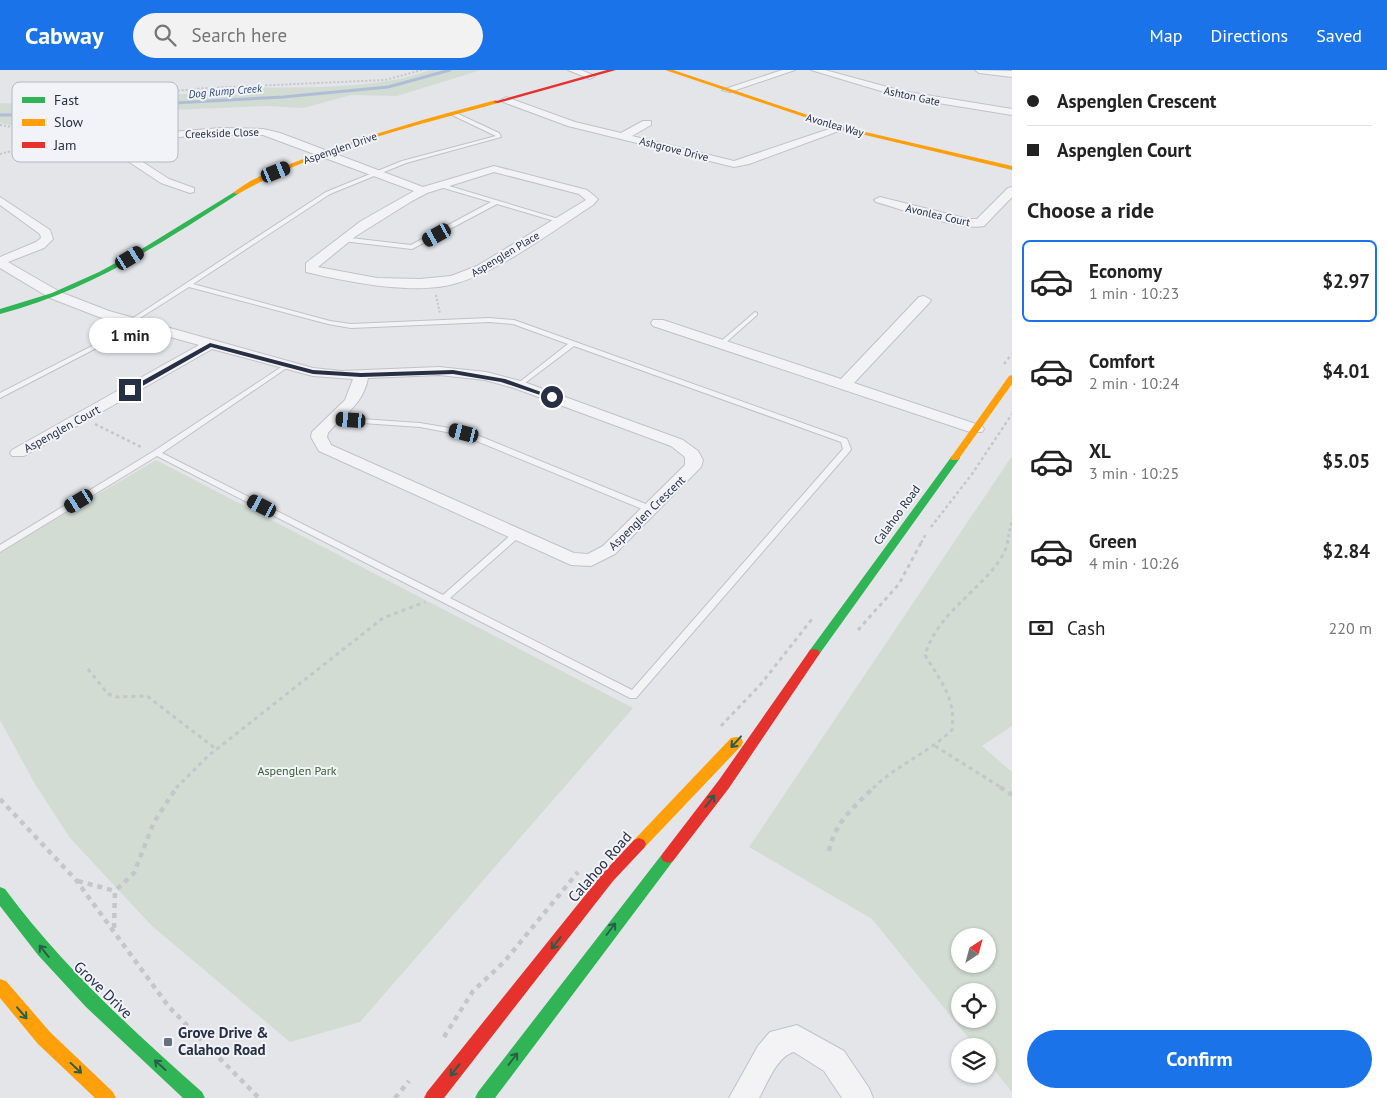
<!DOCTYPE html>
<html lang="en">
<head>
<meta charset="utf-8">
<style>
	body { margin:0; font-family:"PT Sans",sans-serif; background:#f2f2f2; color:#222; height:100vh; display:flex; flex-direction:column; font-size:19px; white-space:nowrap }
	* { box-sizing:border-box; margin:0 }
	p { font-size:16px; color:#767676 }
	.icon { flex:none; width:28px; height:28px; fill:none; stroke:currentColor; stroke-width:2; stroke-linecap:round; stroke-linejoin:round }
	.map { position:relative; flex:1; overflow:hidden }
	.panel { display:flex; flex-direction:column; background:#fff; width:375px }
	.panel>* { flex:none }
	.hud { display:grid; align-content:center; height:110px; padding:0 15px; background:#fff }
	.needle { width:32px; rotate:36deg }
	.fabs { position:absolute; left:951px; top:858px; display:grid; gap:10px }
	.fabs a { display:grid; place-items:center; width:45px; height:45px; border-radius:50%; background:#fff; box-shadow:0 1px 4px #0004; font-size:25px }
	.end { position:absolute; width:22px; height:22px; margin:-11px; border:6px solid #272f44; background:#fff; box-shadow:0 0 0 2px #fff }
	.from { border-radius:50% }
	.bubble { position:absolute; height:35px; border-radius:18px; background:#fff; box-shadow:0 1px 4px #0004; font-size:16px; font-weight:800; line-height:35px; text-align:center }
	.car { position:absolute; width:15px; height:30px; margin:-15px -8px; border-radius:6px; box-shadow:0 0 4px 1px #0007; background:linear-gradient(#222 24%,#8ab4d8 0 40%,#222 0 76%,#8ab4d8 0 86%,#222 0) }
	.hud b { display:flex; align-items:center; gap:18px; height:48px; font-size:19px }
	.hud b+b { border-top:1px solid #e0e0e0 }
	.hud i { width:12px; height:12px; background:#222 }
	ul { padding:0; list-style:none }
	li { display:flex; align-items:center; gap:15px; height:82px; margin:0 10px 8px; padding:0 5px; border:2px solid transparent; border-radius:8px }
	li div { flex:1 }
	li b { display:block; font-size:19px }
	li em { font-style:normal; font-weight:800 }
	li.active { border-color:#1a73e8 }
	li>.icon { width:45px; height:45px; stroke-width:1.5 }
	h2 { padding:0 15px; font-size:22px; line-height:60px }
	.pay { display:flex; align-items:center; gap:12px; height:55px; padding:0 15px; font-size:19px }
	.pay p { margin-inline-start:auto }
	.primary-button { display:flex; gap:10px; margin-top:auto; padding:10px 15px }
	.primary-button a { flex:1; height:58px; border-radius:30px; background:#1a73e8; color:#fff; font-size:20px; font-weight:800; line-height:58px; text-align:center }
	header { display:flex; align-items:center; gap:30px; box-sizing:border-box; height:70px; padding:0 25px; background:#1a73e8; color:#fff }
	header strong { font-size:24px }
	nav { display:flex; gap:28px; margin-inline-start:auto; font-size:18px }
	.search { width:350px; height:45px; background:#f2f2f2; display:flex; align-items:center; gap:12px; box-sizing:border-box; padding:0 18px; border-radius:28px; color:#767676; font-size:19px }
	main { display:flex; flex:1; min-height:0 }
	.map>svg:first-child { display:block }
</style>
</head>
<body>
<header>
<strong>Cabway</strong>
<div class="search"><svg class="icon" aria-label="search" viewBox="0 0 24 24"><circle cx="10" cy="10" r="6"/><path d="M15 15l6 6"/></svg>Search here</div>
<nav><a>Map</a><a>Directions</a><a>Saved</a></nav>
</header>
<main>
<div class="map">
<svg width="1012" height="1028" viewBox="0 0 1012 1028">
	<rect width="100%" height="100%" fill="#e3e5e9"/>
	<path fill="#d2dcd3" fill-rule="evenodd" d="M429 0H481L397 26 351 25 303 38 268 36 143 41 75 57 41 73 29 59 0 53V33L51 35 181 24 248 25 254 18C305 17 383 19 429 0Z
		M1012 386V656L982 676 1012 702V1022L988 992V976H975L872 849 749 777ZM960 866H988V894H960ZM960 921H988V949H960Z
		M156 390 633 638 360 952 290 972 152 856 70 768 35 714 0 650V482Z"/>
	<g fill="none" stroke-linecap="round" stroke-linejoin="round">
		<path stroke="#afbed6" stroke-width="3" d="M0 45 71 44 174 33 283 27 388 17 450 0"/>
		<defs>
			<path id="lane" d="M452 43H456L499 63 501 67 406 93 330 124 193 214 330 251 351 254 489 248 514 250 847 369 851 379 850 381 636 628H630L157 386 0 482V475L154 381 286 294 289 296 288 297 162 383 443 525 513 463H519L520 465 519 467 450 528 632 620 843 379 841 372 574 276 521 316H517V314L568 274 513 254 489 252 351 258 328 254 189 217 132 253H128L127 252 326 122 402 91 496 66 452 45Z
				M439 113 562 150 563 151 558 152 497 134 412 179 342 171 339 169 342 167 411 175 491 132 437 116V114Z
				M755 242 757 243V245L723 275H719V273Z
				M137 253 140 255 139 256 0 328V323Z
				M331 347 420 353 467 361 653 437 654 439 650 441H647L462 365 420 357 334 351 330 349Z"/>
			<path id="street" d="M568 0H581L595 6 590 9Z
				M782 0H795L730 22 722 20Z
				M811 0H825L902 21 1012 39V45L901 27Z
				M975 0 1012 1V7L979 3Z
				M506 27 575 52 621 63 643 51H651V55L632 66 734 91 838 56 847 58 749 94 734 97 568 56 503 32 501 30Z
				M221 58 263 59 280 63 423 117 494 96 587 120 598 129 593 135C551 162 505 198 457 213 416 226 348 212 306 202V193L361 151 414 121 263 65H196L148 71 121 78 169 109 194 118V122L190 123 161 113 111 80 112 74 148 64ZM494 102 579 124 586 130 477 196 451 206 420 209 377 208 318 197 356 166 412 131 427 123Z
				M1012 117V127L984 156C962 161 901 139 876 132L874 130 880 127 968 149H977L1008 118Z
				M0 127 50 160 53 169 44 178 8 192 60 222 109 241 313 298 342 301 439 297 486 302 524 312 683 370 698 381 703 390 701 397 615 484 591 496 571 495 319 381 311 367 312 362 345 330 353 309 313 306 212 279 24 386H12L10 383 12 380 199 275 99 247 50 228 0 198V187L36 172 41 168 40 164 0 135ZM439 305 485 310 514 318 671 376 685 387V395L603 476 588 484 574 483 331 375 327 367 328 363C344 344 363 335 368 308Z
				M924 226 931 230 929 233 854 313 982 356 984 359 982 362H970L653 256 651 253 653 250H663L841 309 919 227Z
				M797 955 844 981 869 1018 873 1028H842L824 1001 794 982C777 986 767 1014 759 1028H729L758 976 770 962Z"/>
		</defs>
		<use href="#lane" stroke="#c0c2c7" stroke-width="2"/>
		<use href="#street" stroke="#c0c2c7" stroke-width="2"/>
		<path stroke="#c4c6cc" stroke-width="2" stroke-dasharray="2 2" stroke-linecap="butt" d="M0 55C15 57 28 61 36 75
			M27 63 72 35 94 28 207 18 385 10 422 0
			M0 84 36 75 103 77
			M436 225 440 244"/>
		<path stroke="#c4c6cc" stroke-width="2.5" stroke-dasharray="3 3" stroke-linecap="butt" d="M1004 294 1012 284
			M95 354 143 378
			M931 457 972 404 1012 344
			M921 473 926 464
			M1007 473 1012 449"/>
		<path stroke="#c4c6cc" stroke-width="3" stroke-dasharray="4 4" stroke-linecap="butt" d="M858 560 899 514 922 471
			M88 599 108 624 117 627 147 626 216 679
			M721 656 761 614 812 549
			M935 676 1002 718
			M176 718 208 686 383 548 425 532
			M873 718C897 695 928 683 952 660 956 628 941 612 925 585 939 536 1000 510 1008 471"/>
		<path stroke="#c4c6cc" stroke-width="4.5" stroke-dasharray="5 5" stroke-linecap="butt" d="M1000 717 1012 725
			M0 729 76 810 169 937 259 1028
			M829 781C835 752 854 737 874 717
			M78 811 115 821
			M114 858 115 821 134 803 154 752 177 717
			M444 967 473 921 504 892 578 802
			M395 1028 409 1011"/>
		<use href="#lane" fill="#f3f3f5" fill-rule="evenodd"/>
		<use href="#street" fill="#f3f3f5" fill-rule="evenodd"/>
		<path fill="#30b455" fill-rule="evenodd" d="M236 121 239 123 238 124C160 174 91 220 0 244V239L52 223 99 202 145 177Z
			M955 385 960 388 818 586H810L808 583 810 580 952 386Z
			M668 781 673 783 675 787 673 791 495 1028H475L478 1022 663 783Z
			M0 817 5 819C62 896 131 959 202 1022L205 1028H183L86 937 38 885 0 836Z"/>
		<path fill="#ff9f0a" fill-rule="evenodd" d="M665 0H673L844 57 1012 96V100L840 59Z
			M496 30 498 33C412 57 316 79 238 124L233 123C250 108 277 99 298 91 362 66 429 48 496 30Z
			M1012 305V314L958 390H952L950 388 952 386 1009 306Z
			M736 667 741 668 743 672 741 676 644 778 639 780 634 778 632 774 634 770 731 668Z
			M0 909 6 911 50 962 113 1022 116 1028H95L38 974 0 928Z"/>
		<path fill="#e5322d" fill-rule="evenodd" d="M607 0H616L498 33 493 32Z
			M814 579 818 580 820 583 818 586 729 718 673 791 668 793 663 791 661 787 663 783 719 710 810 580Z
			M639 768 644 770 646 774 644 778 613 811 444 1028H424L427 1022 603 803 634 770Z"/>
	</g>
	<defs><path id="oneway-shaft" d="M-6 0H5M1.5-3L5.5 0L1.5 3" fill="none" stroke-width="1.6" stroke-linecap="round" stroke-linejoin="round" transform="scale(1.25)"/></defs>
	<g stroke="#2a5e4a">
		<use href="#oneway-shaft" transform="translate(736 672) rotate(132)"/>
		<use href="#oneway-shaft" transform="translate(710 731) rotate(-52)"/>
		<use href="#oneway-shaft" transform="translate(611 859) rotate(-53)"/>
		<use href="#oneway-shaft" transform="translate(556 873) rotate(128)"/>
		<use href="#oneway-shaft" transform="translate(44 881) rotate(-129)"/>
		<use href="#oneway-shaft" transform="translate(22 943) rotate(49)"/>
		<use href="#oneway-shaft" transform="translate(513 989) rotate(-53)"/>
		<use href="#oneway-shaft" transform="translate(160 995) rotate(-138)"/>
		<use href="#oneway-shaft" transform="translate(76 998) rotate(43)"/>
		<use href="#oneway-shaft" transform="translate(455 1000) rotate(128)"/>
	</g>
	<path fill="#272f44" d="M210 273 313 300 361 303 453 300 505 309 555 327 549 328 501 312 453 304 361 307 313 304 211 277 132 322 126 320Z"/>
	<rect fill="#696f7e" stroke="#f1f3f8" stroke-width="2" x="163" y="967" width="10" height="10" rx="2.5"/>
	<g text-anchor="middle" stroke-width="4" stroke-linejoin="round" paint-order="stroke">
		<g font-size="11" font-style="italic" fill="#2e497c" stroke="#f1f3f8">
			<text transform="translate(225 21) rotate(-5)" y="4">Dog Rump Creek</text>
		</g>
		<g font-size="11" fill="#272f44" stroke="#f1f3f8">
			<text transform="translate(912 26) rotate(12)" y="4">Ashton Gate</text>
			<text transform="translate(835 55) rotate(16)" y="4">Avonlea Way</text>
			<text transform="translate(222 63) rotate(-2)" y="4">Creekside Close</text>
			<text transform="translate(340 78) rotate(-19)" y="4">Aspenglen Drive</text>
			<text transform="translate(674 79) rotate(14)" y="4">Ashgrove Drive</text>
			<text transform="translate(938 145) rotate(13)" y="4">Avonlea Court</text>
			<text transform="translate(505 184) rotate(-31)" y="4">Aspenglen Place</text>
		</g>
		<g font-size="12" fill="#272f44" stroke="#f1f3f8">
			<text transform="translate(62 359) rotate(-29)" y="4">Aspenglen Court</text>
			<text transform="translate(647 443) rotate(-44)" y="4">Aspenglen Crescent</text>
			<text transform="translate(897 445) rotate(-54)" y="4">Calahoo Road</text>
		</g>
		<g font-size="12" fill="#386133" stroke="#f1f3f8">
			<text x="297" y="705">Aspenglen Park</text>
		</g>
		<g font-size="15" fill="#272f44" stroke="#f1f3f8">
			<text transform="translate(600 797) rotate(-49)" y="5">Calahoo Road</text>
			<text transform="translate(103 920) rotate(44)" y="5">Grove Drive</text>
		</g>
		<g font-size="15" font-weight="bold" fill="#272f44" stroke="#f1f3f8" text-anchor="start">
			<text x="178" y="968">Grove Drive &amp;<tspan x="178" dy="17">Calahoo Road</tspan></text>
		</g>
	</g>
	<rect x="12" y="12" width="166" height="80" rx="8" fill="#f1f3f8" stroke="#b4b8c2" stroke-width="1"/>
	<rect x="22" y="27" width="23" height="6" fill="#30b455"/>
	<rect x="22" y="49" width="23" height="7" fill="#ff9f0a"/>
	<rect x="22" y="72" width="23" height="6" fill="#e5322d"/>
	<g font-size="14" fill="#272f44">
		<text x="54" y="35">Fast</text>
		<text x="54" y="57">Slow</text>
		<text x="54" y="80">Jam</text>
	</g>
</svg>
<div class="fabs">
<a><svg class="needle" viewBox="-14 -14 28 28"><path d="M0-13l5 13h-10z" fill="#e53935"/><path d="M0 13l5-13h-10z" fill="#767676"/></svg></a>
<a><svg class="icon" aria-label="locate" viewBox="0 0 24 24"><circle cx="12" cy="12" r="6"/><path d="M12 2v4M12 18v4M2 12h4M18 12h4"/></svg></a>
<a><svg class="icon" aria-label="layers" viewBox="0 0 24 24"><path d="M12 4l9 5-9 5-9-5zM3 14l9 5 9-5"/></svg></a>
</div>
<i class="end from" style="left:552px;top:327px"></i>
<i class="end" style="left:130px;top:320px"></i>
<div class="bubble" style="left:89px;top:248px;width:82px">1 min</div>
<i class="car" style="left:276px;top:102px;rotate:68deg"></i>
<i class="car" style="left:437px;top:165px;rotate:241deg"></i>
<i class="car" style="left:130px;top:188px;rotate:59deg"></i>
<i class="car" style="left:351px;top:350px;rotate:274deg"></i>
<i class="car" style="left:464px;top:363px;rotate:284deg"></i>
<i class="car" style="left:79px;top:431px;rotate:239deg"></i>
<i class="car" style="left:262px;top:436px;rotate:297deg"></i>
</div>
<section class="panel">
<div class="hud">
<b><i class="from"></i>Aspenglen Crescent</b>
<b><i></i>Aspenglen Court</b>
</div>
<h2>Choose a ride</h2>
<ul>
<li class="active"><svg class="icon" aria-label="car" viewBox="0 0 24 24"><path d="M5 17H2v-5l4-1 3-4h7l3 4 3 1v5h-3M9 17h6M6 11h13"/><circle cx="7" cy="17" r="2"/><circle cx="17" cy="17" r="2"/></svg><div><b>Economy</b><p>1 min · 10:23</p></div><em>$2.97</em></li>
<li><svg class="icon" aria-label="car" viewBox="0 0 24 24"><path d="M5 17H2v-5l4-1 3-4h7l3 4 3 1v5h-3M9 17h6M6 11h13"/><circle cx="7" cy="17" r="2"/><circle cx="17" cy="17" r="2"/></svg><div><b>Comfort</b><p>2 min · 10:24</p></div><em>$4.01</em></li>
<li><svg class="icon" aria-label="car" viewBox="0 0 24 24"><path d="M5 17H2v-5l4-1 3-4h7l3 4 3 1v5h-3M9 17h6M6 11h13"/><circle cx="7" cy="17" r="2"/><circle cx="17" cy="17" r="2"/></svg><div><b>XL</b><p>3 min · 10:25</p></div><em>$5.05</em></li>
<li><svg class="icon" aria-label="car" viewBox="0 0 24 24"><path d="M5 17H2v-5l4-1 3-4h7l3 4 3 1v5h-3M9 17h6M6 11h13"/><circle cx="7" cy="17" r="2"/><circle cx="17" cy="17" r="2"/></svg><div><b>Green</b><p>4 min · 10:26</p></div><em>$2.84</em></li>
</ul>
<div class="pay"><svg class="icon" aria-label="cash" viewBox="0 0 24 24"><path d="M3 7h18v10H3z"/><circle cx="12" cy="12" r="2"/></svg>Cash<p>220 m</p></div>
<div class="primary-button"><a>Confirm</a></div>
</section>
</main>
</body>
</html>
